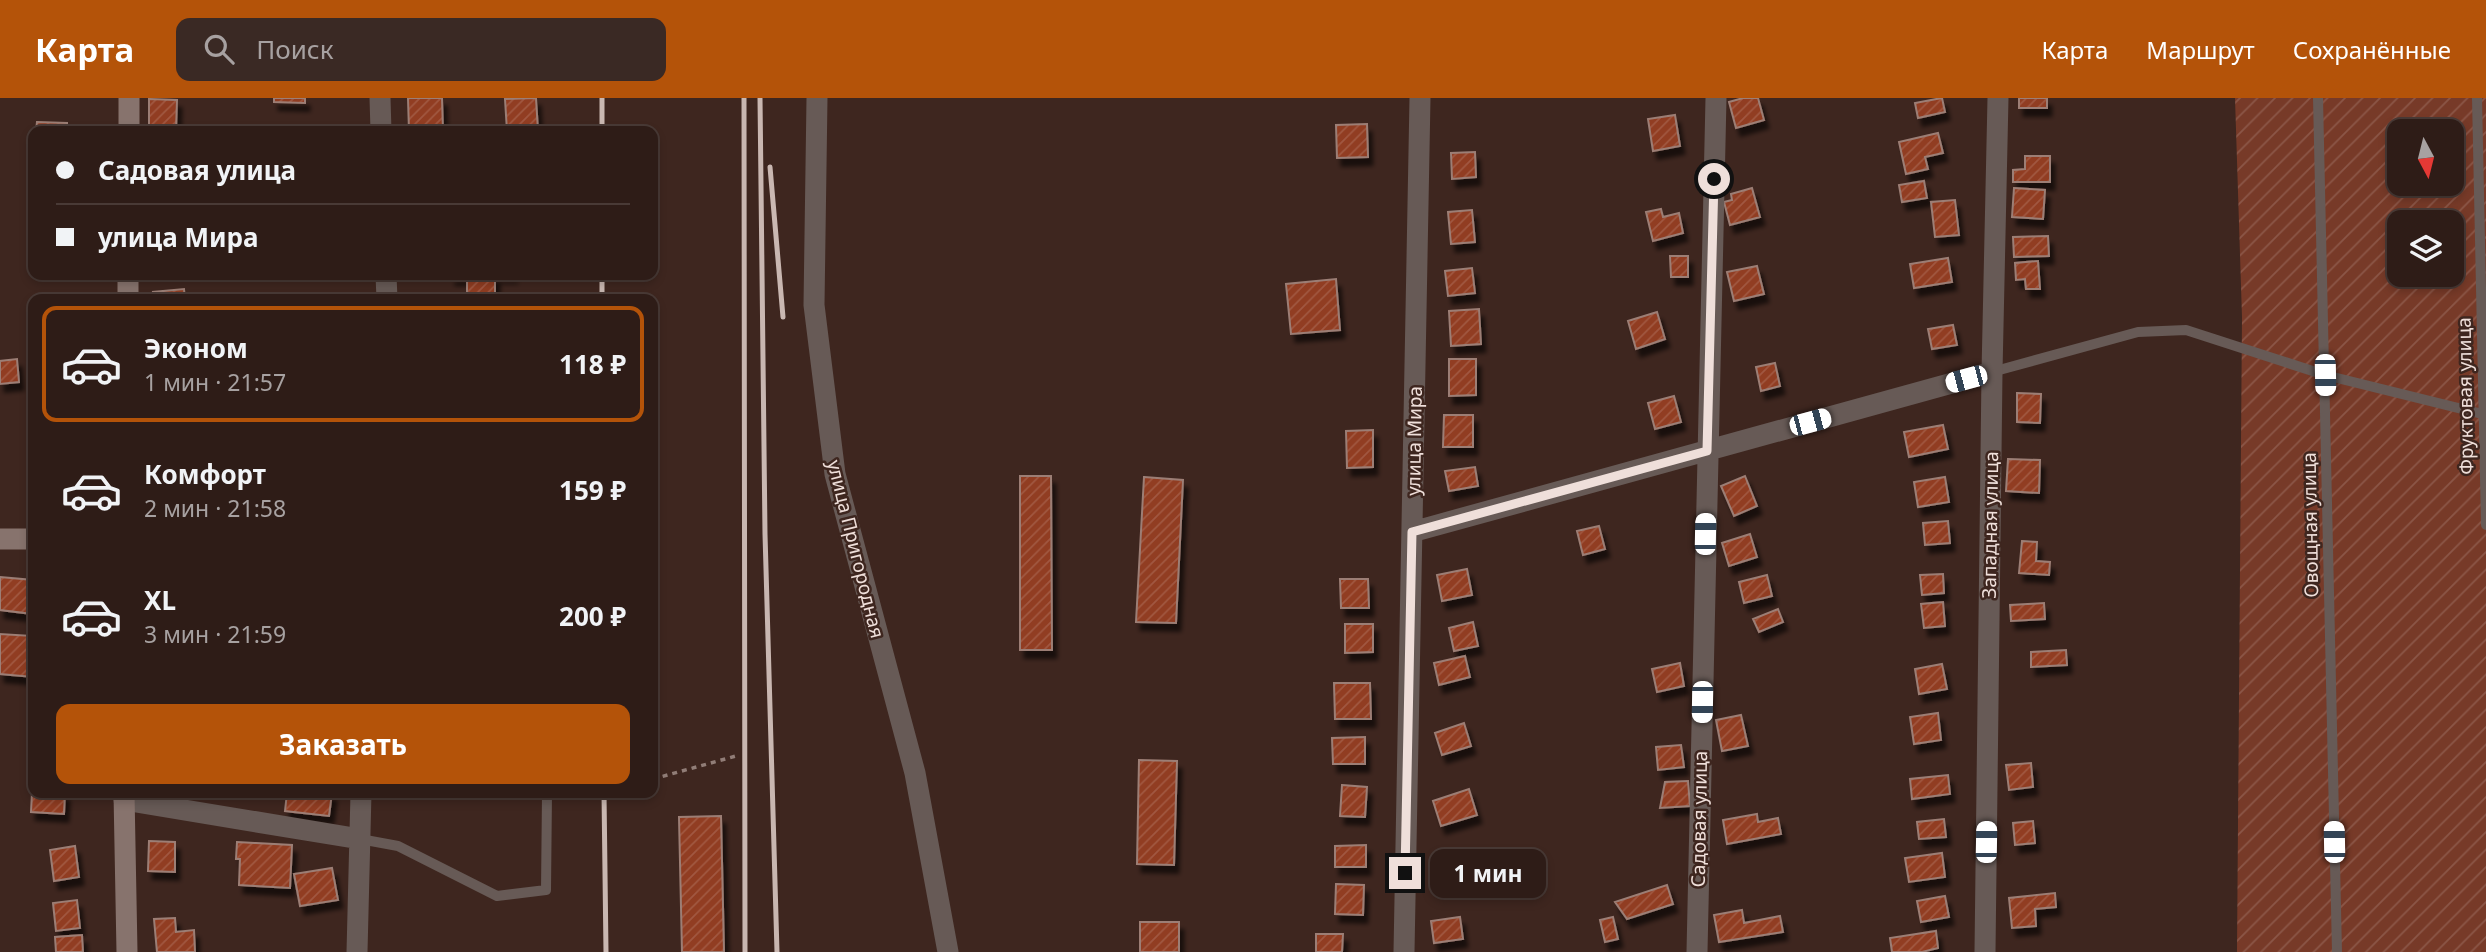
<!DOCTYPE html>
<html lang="ru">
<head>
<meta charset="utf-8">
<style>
	body { margin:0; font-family:"Noto Sans",sans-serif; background:#3a2924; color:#f1f3f6; height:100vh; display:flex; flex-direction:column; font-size:26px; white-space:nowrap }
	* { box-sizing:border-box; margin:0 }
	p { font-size:23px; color:#a7a1a1 }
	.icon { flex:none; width:38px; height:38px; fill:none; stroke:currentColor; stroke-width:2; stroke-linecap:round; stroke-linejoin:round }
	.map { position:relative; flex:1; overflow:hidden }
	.drawer { position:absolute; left:28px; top:196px; width:630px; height:504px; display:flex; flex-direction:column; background:#2e1c17; border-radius:14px; box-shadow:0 4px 10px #0003,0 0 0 2px #493a36 }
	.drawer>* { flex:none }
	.hud { position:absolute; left:28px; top:28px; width:630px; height:154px; border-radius:14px; box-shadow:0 4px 10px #0003,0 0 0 2px #493a36; display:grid; align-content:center; height:154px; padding:0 28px; background:#2e1c17 }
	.needle { width:46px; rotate:173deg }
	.fabs { position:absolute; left:2387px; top:21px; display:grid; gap:14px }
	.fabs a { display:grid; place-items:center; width:77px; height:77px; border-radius:14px; background:#2e1c17; box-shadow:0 4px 10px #0003,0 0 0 2px #493a36; font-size:35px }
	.end { position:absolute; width:32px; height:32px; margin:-16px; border:9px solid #efdfda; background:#111; box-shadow:0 0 0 4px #111 }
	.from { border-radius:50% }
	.bubble { position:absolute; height:49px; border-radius:14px; background:#2e1c17; box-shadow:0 4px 10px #0003,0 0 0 2px #493a36; font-size:23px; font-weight:700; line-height:49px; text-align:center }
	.car { position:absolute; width:21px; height:42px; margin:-21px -10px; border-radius:9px; box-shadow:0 0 5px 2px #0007; background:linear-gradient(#fff 24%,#345 0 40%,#fff 0 76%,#345 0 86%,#fff 0) }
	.hud b { display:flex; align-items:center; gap:24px; height:66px; font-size:26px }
	.hud b+b { border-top:2px solid #493a36 }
	.hud i { width:18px; height:18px; background:#f1f3f6 }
	ul { padding:12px 0 0; list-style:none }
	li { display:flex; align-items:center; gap:21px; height:116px; margin:0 14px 10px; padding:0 14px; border:4px solid transparent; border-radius:14px }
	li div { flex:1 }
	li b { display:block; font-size:26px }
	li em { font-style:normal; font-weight:700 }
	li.selected { border-color:#b45309 }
	li>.icon { width:63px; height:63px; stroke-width:1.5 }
	.action { display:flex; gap:14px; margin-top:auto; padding:14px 28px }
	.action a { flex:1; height:80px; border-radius:14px; background:#b45309; color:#fff; font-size:28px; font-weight:700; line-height:80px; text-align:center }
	header { display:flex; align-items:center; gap:42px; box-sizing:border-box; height:98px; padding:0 35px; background:#b45309; color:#fff }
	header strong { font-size:33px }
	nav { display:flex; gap:38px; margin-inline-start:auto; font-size:24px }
	.search { width:490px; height:63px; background:#3a2924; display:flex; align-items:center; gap:18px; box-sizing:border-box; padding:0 24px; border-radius:14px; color:#a7a1a1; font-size:26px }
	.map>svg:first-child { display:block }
</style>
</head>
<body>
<header>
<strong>Карта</strong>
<div class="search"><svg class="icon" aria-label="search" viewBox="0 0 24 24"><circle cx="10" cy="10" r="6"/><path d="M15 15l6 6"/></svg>Поиск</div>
<nav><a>Карта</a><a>Маршрут</a><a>Сохранённые</a></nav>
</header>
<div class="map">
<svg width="2486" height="854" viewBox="0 0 2486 854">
	<defs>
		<pattern id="garden-furrows" width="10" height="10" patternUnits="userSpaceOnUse" patternTransform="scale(1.75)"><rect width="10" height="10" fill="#773a28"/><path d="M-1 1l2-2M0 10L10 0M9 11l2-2" fill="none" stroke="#8b5647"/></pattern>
		<pattern id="building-hatch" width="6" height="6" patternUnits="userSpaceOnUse" patternTransform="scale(1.75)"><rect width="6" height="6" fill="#913c21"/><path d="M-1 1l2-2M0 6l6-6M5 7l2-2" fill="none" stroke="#a15841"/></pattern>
		<filter id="shadow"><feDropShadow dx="4.5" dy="8" stdDeviation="2" flood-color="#0009"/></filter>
	</defs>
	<rect width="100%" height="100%" fill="#3e261f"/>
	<path fill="url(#garden-furrows)" fill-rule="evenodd" d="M2235 0H2486V854H2237L2242 219ZM2399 33H2452V86H2399ZM2399 124H2452V177H2399Z"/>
	<path fill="url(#building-hatch)" stroke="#9c7e75" stroke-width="2" filter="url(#shadow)" d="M274 0H305V5L274 4Z
		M408 0H442L443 33H409Z
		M536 0 538 33H507L505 1Z
		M1743 0H1758L1764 22 1736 30 1729 4Z
		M1942 0 1945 14 1918 20 1915 5Z
		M2019 0H2047V10H2019Z
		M149 1 177 2 176 33H149Z
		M1675 17 1680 48 1653 53 1648 21Z
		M37 24 67 25V33H36Z
		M1367 26 1368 59 1337 60 1336 27Z
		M1938 35 1943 55 1925 59 1928 71 1906 76 1899 44Z
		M1475 54 1476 79 1452 81 1451 55Z
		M2025 58H2050V84H2013V72L2025 71Z
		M1924 83 1927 100 1902 104 1899 87Z
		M1752 90 1760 119 1730 127 1724 104 1732 102 1731 96Z
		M2014 90 2045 92 2043 121 2012 119Z
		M1955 102 1959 137 1935 139 1931 104Z
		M1661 111 1663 119 1679 115 1683 135 1653 143 1646 114Z
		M1472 112 1475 144 1451 146 1448 114Z
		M2048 138 2049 158 2014 159 2013 139Z
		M1670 158H1688V179H1671Z
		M1948 160 1952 184 1914 190 1910 166Z
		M2038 163 2040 191H2026L2025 181 2016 182 2015 165Z
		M1757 168 1764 196 1734 203 1727 174Z
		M1472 170 1475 195 1448 198 1445 173Z
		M451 177H514H495V201H467V179H451Z
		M1336 181 1340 232 1291 236 1286 186Z
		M184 191 185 201H154L153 194Z
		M1479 211 1481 246 1451 248 1449 213Z
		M1657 214 1665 241 1636 251 1628 223Z
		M1953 227 1957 247 1932 251 1928 231Z
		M17 261 19 284 0 286V263Z
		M1449 261H1476V297L1449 298Z
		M1775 265 1780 288 1761 293 1756 269Z
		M2017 295 2041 296 2040 325 2017 324Z
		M1674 298 1681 324 1655 331 1648 305Z
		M1444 317H1473V349H1443Z
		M1943 327 1948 351 1909 359 1904 334Z
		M1373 332V369L1347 370 1346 333Z
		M32 355H33V408H29Z
		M2008 361 2040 362 2039 395 2006 393Z
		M1475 369 1478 388 1449 393 1445 373Z
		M1020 378H1051L1052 552H1020Z
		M1745 378 1757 408 1734 418 1721 388Z
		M1144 379 1183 382 1176 525 1136 524Z
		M1945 379 1949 404 1918 409 1914 384Z
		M1948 423 1950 445 1925 447 1923 425Z
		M1599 428 1605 451 1583 457 1577 433Z
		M1750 436 1757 459 1729 468 1722 445Z
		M2022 443 2037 444 2036 463 2050 464 2049 477 2019 475Z
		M1467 471 1472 497 1442 503 1437 477Z
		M1943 476 1944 495 1922 497 1920 477Z
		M1767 477 1772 498 1744 505 1739 484Z
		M0 479 33 482V516L0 512Z
		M1340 481H1368L1369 510H1341Z
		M1943 504 1945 528 1924 530 1921 506Z
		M2044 505 2045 521 2011 523 2010 507Z
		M1778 511 1783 524 1759 534 1753 521Z
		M1473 524 1478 548 1454 553 1449 530Z
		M1345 526H1373V554L1345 555Z
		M33 527V579L0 576V536L32 538Z
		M2066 552 2067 567 2031 569V554Z
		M1465 558 1470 579 1439 587 1434 565Z
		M1680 565 1684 588 1657 594 1652 571Z
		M1942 566 1947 591 1919 596 1915 571Z
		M1334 585H1370L1371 621H1335Z
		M1938 615 1941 642 1914 646 1910 619Z
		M1741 617 1748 648 1722 653 1716 622Z
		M1464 625 1471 648 1442 657 1435 635Z
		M1365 639V666H1333L1332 640Z
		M1681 647 1684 669 1658 672 1656 649Z
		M1139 662 1177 663 1174 767 1137 766Z
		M2031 665 2033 689 2009 692 2006 667Z
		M33 676V695H65L64 716 31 714Z
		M1948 677 1950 696 1912 701 1910 681Z
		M1688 683 1690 708 1660 710 1665 684Z
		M1342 687 1367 689 1365 719 1340 718Z
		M1469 691 1477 717 1441 728 1433 703Z
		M287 695H332L329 718 285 713Z
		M1757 716 1758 724 1778 720 1781 736 1727 746 1723 722Z
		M721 718 724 854H682L679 719Z
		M1944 721 1946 739 1919 741 1917 724Z
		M2033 723 2035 745 2015 747 2013 725Z
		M149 743 175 744V774L148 773Z
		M237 744 292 747 290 790 239 787 240 761H236Z
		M1366 747V769H1335V748Z
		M75 748 79 779 54 783 50 752Z
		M1457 755 1459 774 1434 777 1432 758Z
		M1942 755 1945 779 1909 784 1905 760Z
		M332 770 338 802 300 808 294 776Z
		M1336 786 1364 787 1363 817 1335 816Z
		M1667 787 1673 806 1627 821 1615 804Z
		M2055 795 2056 809 2035 811 2036 828 2012 830 2009 800Z
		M1945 798 1949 819 1921 824 1917 803Z
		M77 802 80 830 56 833 53 805Z
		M1742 812 1744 825 1780 818 1783 834 1719 844 1714 817Z
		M1460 819 1463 841 1434 845 1431 823Z
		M1613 819 1618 841 1605 844 1600 822Z
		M175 820 176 834 194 832 195 854H157L154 821Z
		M1140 824H1179V854H1140Z
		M1936 833 1938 850 1922 854H1892L1890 840Z
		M1316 836H1343L1342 854H1316Z
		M82 837 83 854H56L55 839Z"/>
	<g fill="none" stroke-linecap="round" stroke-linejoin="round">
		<path stroke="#917d77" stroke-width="3.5" stroke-dasharray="5 5" stroke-linecap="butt" d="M653 681 736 658"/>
		<path stroke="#675a56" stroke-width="10" d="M2318 0 2337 854
			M2477 0 2486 427
			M1992 274 2138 234 2186 232 2325 277 2486 317
			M360 741 398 748 497 798 546 792 547 695"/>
		<path stroke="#675a56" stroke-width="21" d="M380 0 381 33
			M817 0 814 207 835 376 915 675 948 854
			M386 177 387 201
			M1412 434 1992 274
			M124 702 360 741
			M357 854 361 695
			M1404 854 1420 0
			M1697 854 1716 0
			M1985 854 1992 274 1998 0"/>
		<path stroke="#87736d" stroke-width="21" d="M129 33V0
			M128 201V177
			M0 441H33
			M124 695 127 854"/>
		<path stroke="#c9b7b1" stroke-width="5" d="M744 0 745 854
			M760 0 765 436 777 854
			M602 33V0
			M770 69 783 219
			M602 201V177
			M604 695 606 854"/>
	</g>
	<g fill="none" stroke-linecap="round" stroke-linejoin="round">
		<path stroke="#efdfda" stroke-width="9" d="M1405 775 1412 434 1707 353 1714 81"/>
	</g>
	<g text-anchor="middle" stroke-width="5" stroke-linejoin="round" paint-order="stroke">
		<g font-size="19" fill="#efdfda" stroke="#3e261f">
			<text transform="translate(2465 298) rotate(-91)" y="7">Фруктовая улица</text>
			<text transform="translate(1414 343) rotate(-89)" y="7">улица Мира</text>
			<text transform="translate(1990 427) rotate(-89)" y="7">Западная улица</text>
			<text transform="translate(2310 427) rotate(-91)" y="7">Овощная улица</text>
			<text transform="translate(856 451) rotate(76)" y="7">улица Пригородная</text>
			<text transform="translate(1699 721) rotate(-89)" y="7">Садовая улица</text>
		</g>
	</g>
</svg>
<div class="fabs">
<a><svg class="needle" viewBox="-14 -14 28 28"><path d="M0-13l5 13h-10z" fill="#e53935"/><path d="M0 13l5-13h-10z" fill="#a7a1a1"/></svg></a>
<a><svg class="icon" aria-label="layers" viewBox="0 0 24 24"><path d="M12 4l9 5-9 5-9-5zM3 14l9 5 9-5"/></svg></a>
</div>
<i class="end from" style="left:1714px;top:81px"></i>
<i class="end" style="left:1405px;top:775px"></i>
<div class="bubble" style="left:1430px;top:751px;width:116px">1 мин</div>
<i class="car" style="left:2325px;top:277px;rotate:179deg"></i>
<i class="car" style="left:1966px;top:281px;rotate:255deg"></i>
<i class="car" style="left:1810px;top:324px;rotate:75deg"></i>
<i class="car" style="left:1705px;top:436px;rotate:1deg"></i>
<i class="car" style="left:1702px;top:604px;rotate:181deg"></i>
<i class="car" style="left:1986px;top:744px;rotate:1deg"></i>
<i class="car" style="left:2334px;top:744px;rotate:359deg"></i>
<div class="hud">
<b><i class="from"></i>Садовая улица</b>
<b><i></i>улица Мира</b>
</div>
<section class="drawer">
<ul>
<li class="selected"><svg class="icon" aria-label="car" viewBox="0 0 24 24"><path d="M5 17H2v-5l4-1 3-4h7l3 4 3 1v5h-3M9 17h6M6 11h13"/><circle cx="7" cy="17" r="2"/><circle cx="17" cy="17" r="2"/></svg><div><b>Эконом</b><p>1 мин · 21:57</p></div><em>118 ₽</em></li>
<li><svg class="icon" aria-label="car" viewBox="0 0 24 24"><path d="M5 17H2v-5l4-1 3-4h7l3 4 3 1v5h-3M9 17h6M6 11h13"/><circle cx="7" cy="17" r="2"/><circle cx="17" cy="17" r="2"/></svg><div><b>Комфорт</b><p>2 мин · 21:58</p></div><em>159 ₽</em></li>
<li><svg class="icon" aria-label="car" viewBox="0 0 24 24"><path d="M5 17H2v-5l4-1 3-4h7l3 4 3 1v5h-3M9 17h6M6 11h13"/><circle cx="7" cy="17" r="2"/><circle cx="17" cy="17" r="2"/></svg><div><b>XL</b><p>3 мин · 21:59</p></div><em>200 ₽</em></li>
</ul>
<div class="action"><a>Заказать</a></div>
</section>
</div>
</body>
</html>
